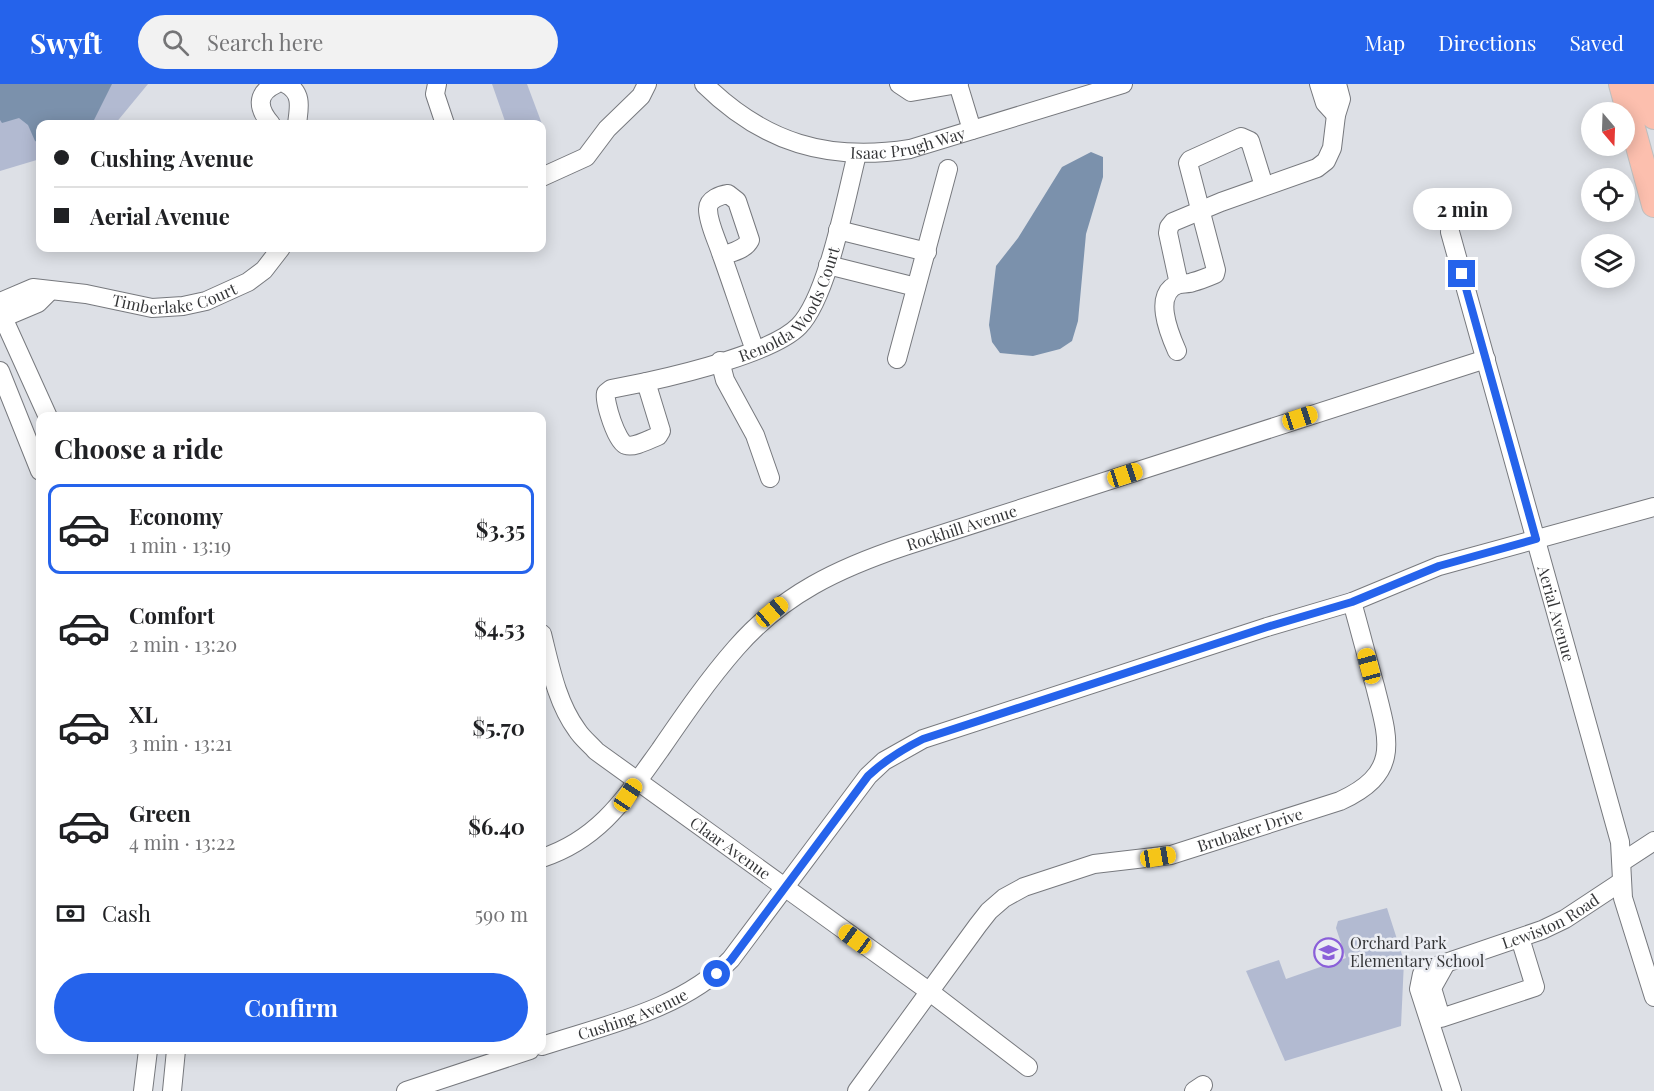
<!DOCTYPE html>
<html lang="en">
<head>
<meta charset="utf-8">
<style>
	body { margin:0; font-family:"Playfair Display",serif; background:#f2f2f2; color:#202124; height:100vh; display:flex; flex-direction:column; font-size:22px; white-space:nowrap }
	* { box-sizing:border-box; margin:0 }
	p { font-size:20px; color:#757577 }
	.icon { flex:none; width:33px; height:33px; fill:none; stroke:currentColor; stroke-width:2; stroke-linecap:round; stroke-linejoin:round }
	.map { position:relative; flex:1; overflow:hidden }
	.side { position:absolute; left:36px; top:328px; width:510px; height:642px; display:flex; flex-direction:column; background:#fff; border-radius:12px; box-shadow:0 3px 15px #0003 }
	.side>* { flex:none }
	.top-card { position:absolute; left:36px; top:36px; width:510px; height:132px; border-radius:12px; box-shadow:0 3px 15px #0003; display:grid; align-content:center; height:132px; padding:0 18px; background:#fff }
	.needle { width:39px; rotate:161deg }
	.buttons { position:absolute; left:1581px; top:18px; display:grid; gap:12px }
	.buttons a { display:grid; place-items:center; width:54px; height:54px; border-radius:50%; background:#fff; box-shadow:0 3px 15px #0003; font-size:30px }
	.end { position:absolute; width:27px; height:27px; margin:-14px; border:8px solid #2563eb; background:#fff; box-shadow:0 0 0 3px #fff }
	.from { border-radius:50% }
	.bubble { position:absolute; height:42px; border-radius:21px; background:#fff; box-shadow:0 3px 15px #0003; font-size:20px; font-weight:700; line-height:42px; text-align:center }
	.car { position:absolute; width:18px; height:36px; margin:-18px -9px; border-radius:8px; box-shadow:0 0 4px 2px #0007; background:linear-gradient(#f5c518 24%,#345 0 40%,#f5c518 0 76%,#345 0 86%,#f5c518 0) }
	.top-card b { display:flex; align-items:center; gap:21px; height:57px; font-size:22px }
	.top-card b+b { border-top:2px solid #e0e0e0 }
	.top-card i { width:15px; height:15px; background:#202124 }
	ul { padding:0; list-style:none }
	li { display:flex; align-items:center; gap:18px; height:90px; margin:0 12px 9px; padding:0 6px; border:3px solid transparent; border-radius:12px }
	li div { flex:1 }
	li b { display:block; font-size:22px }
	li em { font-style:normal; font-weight:700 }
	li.active { border-color:#2563eb }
	li>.icon { width:54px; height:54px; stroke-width:1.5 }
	h2 { padding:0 18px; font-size:27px; line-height:72px }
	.pay { display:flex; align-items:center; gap:15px; height:66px; padding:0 18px; font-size:22px }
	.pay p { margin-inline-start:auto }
	.cta { display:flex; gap:12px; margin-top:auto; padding:12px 18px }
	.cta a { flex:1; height:69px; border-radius:36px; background:#2563eb; color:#fff; font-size:24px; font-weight:700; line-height:69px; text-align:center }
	header { display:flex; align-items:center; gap:36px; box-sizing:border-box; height:84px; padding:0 30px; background:#2563eb; color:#fff }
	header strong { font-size:28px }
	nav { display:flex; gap:33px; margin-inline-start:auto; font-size:21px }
	.search { width:420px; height:54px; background:#f2f2f2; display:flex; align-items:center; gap:15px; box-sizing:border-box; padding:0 21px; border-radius:33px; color:#757577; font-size:22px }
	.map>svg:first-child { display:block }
</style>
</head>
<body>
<header>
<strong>Swyft</strong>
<div class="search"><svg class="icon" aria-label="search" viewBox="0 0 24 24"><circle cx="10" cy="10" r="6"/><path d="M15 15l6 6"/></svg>Search here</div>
<nav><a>Map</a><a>Directions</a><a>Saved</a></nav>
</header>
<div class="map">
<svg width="1654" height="1007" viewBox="0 0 1654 1007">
	<rect width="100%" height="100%" fill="#dde0e6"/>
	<path fill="#b2bad1" d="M0 0H148L115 40H40V75L0 87Z
		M492 0H527L542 40H506Z
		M1387 824 1404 877 1401 942 1285 977 1246 887 1279 876 1286 895 1346 874 1336 844 1338 837Z"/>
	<path fill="#7b91ac" d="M0 0H112L92 40H40V59L35 57 28 41 19 34 2 39 0 36Z
		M1091 68 1103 73V93L1086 150 1078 237 1072 257 1060 265 1033 272 1000 269 992 258 989 241 996 182 1018 154 1062 83Z"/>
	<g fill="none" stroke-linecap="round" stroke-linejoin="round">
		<defs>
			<g id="minor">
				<path d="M286 0C303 9 299 24 297 40"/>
				<path d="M437 0 435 10 445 40"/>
				<path id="s1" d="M704 0C764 59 828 78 910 65L1123 0"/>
				<path d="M899 0 911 8 958 0"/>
				<path d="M959 0H958L972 46"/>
				<path d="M1319 0 1325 19 1336 31"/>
				<path d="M271 40C258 25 255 10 276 0"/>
				<path d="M542 93 586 73 607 45 641 12 647 0"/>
				<path d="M838 146 927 168"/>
				<path id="s2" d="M1450 148 1620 758 1623 814 1654 913"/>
				<path d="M722 172C732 168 745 166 750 156L737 117 728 110C721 111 708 115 708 125 708 139 717 156 721 169 733 202 743 234 755 266"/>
				<path d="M828 181 916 203"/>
				<path d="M1179 200 1168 149 1169 143 1173 138 1221 118 1317 84 1326 77 1332 64 1336 31 1341 15 1337 0"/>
				<path id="s3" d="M0 218 33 204 86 210 152 224 183 222 206 217 248 198 264 186 281 164"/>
				<path d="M0 227 48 333"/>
				<path d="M0 235 38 219 50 207"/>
				<path d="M1177 267C1169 249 1152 208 1179 200 1184 199 1189 200 1193 198 1201 196 1208 193 1215 190L1216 186 1188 79 1190 76 1241 53 1250 57 1264 102"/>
				<path d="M897 275 948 85"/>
				<path d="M720 277 725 296 755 351 770 394"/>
				<path d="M0 287 40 387"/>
				<path id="s4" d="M646 298C683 290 774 268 799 242 828 212 846 113 857 70"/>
				<path d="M646 298 661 347 658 352C650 355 634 364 626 361 617 359 604 318 606 309L611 305Z"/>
				<path id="s5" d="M542 550C550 582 557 619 577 646 582 654 590 660 596 667L930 908 1028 983"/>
				<path id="s6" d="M542 774C600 755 626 713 660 666 684 631 708 596 736 564 783 510 839 484 905 462L1486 275"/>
				<path d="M1622 778 1654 757"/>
				<path d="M1446 879 1432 904 1441 934 1535 903 1520 854"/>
				<path id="s7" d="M542 962C606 941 683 925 731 875L868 692 884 677 923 655 1267 543 1352 518 1439 482 1654 423"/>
				<path d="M143 1007 148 966"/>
				<path d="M172 1007 176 966"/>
				<path d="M406 1007 530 966"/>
				<path id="s8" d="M857 1007 978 841 989 827 1004 814 1024 803 1094 780 1171 771 1340 717C1401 689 1389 657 1375 602 1367 574 1360 546 1352 518"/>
				<path d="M1194 1007 1203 1001"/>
				<path id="s9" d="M1452 1007 1419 905 1422 890 1428 885 1542 846 1565 835 1621 798"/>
			</g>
			<path id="major" d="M1621 0 1654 121
				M1644 0 1654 33"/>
		</defs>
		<use href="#minor" stroke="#77797e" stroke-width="20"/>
		<use href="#major" stroke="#bebfbf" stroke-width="26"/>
		<use href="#minor" stroke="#fff" stroke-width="18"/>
		<use href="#major" stroke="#fcbfae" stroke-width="24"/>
	</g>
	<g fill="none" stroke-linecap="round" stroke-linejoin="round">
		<path stroke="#2563eb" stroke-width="8" d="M717 890 731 876 868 692C885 676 903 665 923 655L1267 543 1352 518 1439 482 1536 455 1462 190"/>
	</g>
	<defs>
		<symbol id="school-ring" viewBox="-11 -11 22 22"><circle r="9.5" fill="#ebedf3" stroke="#8a5fd9" stroke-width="1.5"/><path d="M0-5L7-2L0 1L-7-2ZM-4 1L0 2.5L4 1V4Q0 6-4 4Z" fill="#8a5fd9"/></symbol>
	</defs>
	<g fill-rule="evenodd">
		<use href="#school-ring" x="1312" y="852" width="33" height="33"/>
	</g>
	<g text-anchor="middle" stroke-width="5" stroke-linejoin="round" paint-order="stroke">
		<g font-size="16" fill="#353638" stroke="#ebedf3">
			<text dy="6" stroke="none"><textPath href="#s1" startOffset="224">Isaac Prugh Way</textPath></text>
			<text dy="6" stroke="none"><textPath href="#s3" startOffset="180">Timberlake Court</textPath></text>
			<text dy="6" stroke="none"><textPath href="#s4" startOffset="174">Renolda Woods Court</textPath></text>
			<text dy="6" stroke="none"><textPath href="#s6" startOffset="550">Rockhill Avenue</textPath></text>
			<text dy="6" stroke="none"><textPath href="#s2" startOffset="396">Aerial Avenue</textPath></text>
			<text dy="6" stroke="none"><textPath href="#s8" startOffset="500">Brubaker Drive</textPath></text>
			<text dy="6" stroke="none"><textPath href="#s5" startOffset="297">Claar Avenue</textPath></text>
			<text dy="6" stroke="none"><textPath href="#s9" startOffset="262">Lewiston Road</textPath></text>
			<text dy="6" stroke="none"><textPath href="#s7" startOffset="96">Cushing Avenue</textPath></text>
		</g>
		<g font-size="16" fill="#353638" stroke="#ebedf3" text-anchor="start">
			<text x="1350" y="865">Orchard Park<tspan x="1350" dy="18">Elementary School</tspan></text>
		</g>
	</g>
</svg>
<div class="buttons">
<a><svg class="needle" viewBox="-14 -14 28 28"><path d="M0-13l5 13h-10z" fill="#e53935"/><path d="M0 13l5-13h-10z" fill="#757577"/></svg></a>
<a><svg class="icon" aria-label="locate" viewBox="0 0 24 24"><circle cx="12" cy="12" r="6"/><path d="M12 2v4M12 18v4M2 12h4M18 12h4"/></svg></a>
<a><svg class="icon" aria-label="layers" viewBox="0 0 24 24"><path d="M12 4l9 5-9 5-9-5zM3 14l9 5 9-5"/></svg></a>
</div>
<i class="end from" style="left:717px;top:890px"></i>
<i class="end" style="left:1462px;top:190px"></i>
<div class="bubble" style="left:1413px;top:104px;width:99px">2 min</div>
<i class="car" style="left:1300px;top:334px;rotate:72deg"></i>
<i class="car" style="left:1125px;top:391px;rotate:72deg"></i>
<i class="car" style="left:772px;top:528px;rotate:50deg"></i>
<i class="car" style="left:1369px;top:582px;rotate:345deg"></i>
<i class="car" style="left:628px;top:711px;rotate:34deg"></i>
<i class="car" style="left:1158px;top:773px;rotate:81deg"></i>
<i class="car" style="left:855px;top:855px;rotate:306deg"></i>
<div class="top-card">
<b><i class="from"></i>Cushing Avenue</b>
<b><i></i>Aerial Avenue</b>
</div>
<section class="side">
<h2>Choose a ride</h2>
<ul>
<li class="active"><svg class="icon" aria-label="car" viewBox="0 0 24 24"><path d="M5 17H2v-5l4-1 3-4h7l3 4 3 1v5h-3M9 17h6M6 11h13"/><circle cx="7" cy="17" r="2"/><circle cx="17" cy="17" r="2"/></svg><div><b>Economy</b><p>1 min · 13:19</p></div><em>$3.35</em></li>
<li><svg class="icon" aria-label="car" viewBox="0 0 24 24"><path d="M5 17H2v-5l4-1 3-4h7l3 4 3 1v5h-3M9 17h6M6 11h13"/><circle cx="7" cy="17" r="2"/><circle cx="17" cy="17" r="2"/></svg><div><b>Comfort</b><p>2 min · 13:20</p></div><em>$4.53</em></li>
<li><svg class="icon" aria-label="car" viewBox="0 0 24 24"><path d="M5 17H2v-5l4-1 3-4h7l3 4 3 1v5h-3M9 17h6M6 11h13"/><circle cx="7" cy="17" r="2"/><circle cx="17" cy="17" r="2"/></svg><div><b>XL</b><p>3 min · 13:21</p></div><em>$5.70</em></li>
<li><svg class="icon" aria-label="car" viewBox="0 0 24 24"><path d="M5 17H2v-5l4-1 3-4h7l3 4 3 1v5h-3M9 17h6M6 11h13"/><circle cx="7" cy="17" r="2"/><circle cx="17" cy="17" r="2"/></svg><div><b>Green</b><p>4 min · 13:22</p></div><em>$6.40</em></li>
</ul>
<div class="pay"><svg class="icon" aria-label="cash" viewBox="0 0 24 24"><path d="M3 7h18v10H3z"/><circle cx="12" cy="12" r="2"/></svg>Cash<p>590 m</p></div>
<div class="cta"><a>Confirm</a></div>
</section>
</div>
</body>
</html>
